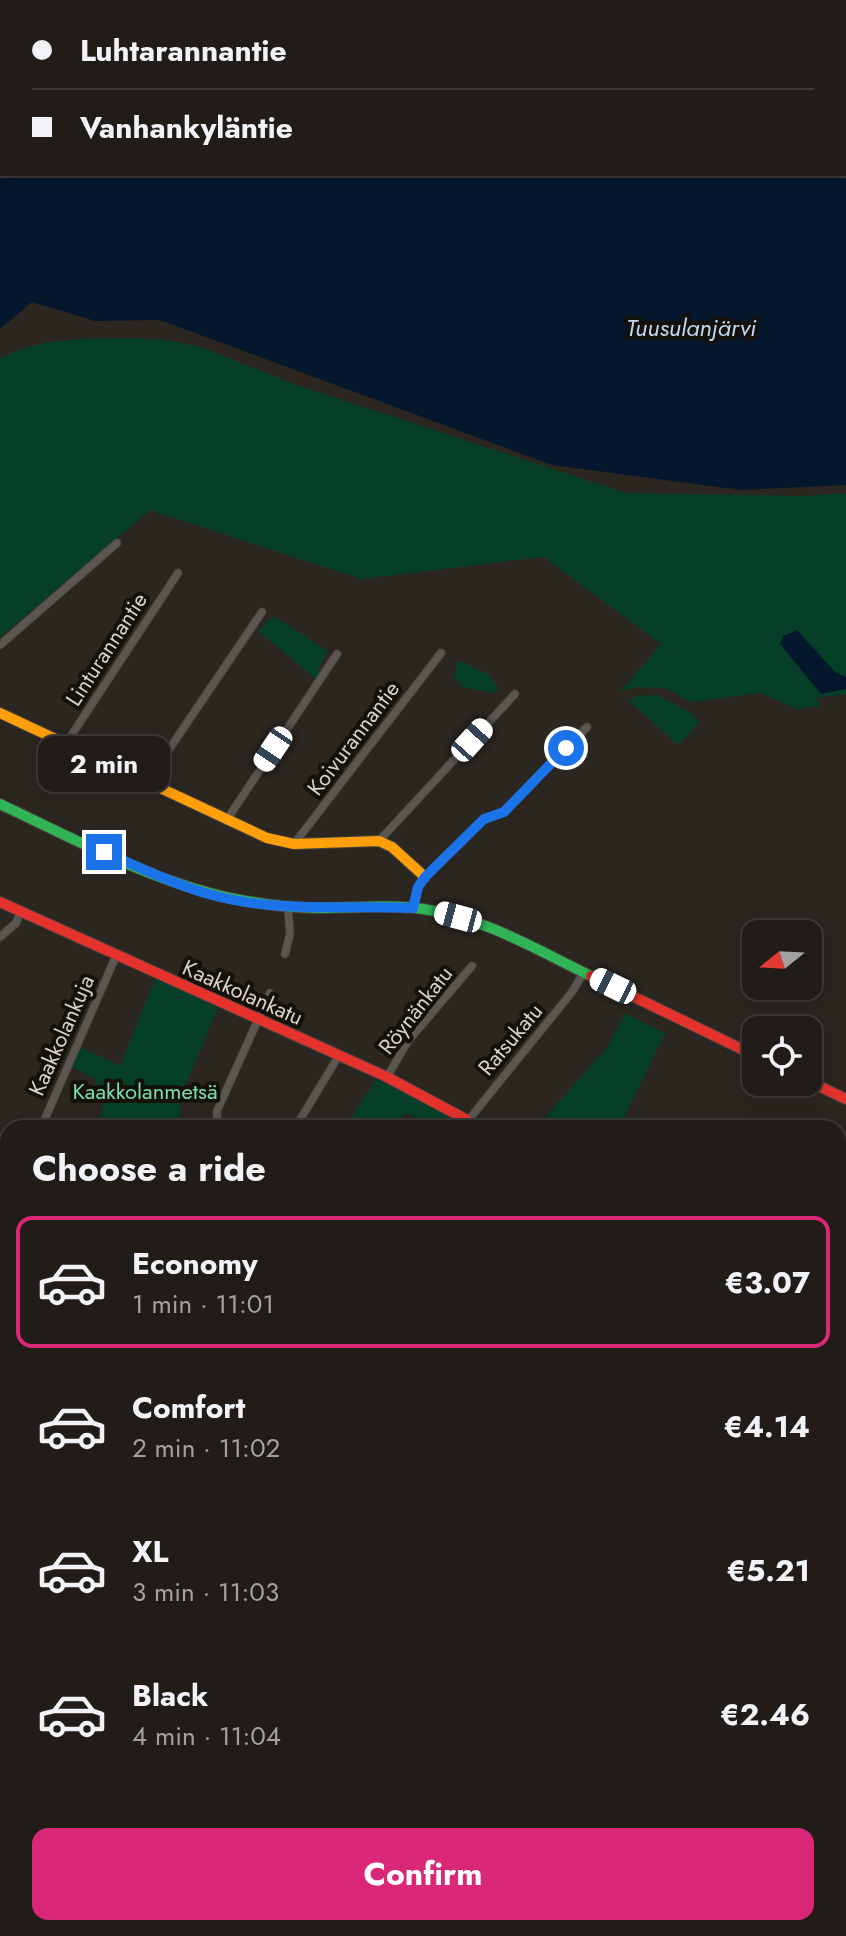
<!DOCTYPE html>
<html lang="en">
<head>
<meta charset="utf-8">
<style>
	body { margin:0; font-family:Jost,sans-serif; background:#2d2925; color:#f1f3f6; height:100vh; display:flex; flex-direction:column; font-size:30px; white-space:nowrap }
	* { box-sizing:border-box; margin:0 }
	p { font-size:26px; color:#a2a1a2 }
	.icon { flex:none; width:44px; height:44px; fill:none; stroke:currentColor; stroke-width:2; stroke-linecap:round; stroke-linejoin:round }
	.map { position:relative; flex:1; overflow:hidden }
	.details { position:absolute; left:0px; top:1120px; width:846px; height:816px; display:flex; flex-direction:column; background:#211c18; border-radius:24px 24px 0 0; box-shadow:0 4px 20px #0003,0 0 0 2px #3e3a37 }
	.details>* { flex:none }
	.banner { position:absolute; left:0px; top:0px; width:846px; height:176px; box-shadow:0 4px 20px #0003,0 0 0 2px #3e3a37; display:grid; align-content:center; height:176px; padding:0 32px; background:#211c18 }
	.needle { width:52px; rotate:252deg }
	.controls { position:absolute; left:742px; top:920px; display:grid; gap:16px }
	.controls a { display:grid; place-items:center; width:80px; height:80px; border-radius:16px; background:#211c18; box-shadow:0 4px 20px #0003,0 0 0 2px #3e3a37; font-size:40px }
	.end { position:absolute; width:36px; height:36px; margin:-18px; border:10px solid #1a73e8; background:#fff; box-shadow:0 0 0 4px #fff }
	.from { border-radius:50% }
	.bubble { position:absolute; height:56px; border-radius:16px; background:#211c18; box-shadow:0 4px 20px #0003,0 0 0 2px #3e3a37; font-size:26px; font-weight:700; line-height:56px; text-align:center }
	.car { position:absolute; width:24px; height:48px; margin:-24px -12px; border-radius:10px; box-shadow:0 0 6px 2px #0007; background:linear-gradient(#fff 24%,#345 0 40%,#fff 0 76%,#345 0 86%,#fff 0) }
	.banner b { display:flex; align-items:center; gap:28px; height:76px; font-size:30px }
	.banner b+b { border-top:2px solid #3e3a37 }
	.banner i { width:20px; height:20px; background:#f1f3f6 }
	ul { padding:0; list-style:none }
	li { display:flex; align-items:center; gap:24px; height:132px; margin:0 16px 12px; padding:0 16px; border:4px solid transparent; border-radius:16px }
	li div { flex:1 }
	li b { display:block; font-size:30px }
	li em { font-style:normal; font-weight:700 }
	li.current { border-color:#db2777 }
	li>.icon { width:72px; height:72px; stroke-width:1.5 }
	h2 { padding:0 32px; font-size:36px; line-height:96px }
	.cta { display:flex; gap:16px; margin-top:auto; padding:16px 32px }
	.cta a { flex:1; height:92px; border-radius:16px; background:#db2777; color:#fff; font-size:32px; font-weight:700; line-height:92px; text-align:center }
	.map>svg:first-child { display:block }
</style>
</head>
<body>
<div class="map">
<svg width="846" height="1936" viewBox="0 0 846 1936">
	<rect width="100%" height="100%" fill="#2c2620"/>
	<path fill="#063f28" d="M159 339 201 347 294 384 626 493 805 496 846 493V694L815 698 820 706 797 709 761 693 691 702 665 688 636 687 620 692 661 644 544 557 361 579 150 510 0 637V359C37 334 115 338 159 339Z
		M273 616 328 651 318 670 321 673 317 680 258 631Z
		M458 660 488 674 498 688 496 693 462 687 454 676Z
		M658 695 691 713 699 723 678 745 628 700 638 696Z
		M156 976 219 1005 180 1098 181 1128H95L103 1108 95 1079 70 1066 79 1046 120 1066Z
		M625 1013 665 1033 619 1128H535L607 1048Z
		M376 1079 456 1118 450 1128H440L406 1113 397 1128H345Z
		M8 1366V1928H412L414 1936H0V1376Z
		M846 1508V1695L838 1689V1514Z
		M838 1868 846 1876V1936H825L818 1928H838Z"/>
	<path fill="#04172c" d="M0 0 19 2H2V174H844V2L79 0H846V485L741 490 552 465 160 320 95 321 32 302 0 329Z
		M797 630 835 672 846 677V689L821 694 780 644 783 636Z"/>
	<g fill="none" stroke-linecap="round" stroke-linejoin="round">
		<defs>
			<path id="street" d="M0 645 117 543
				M65 745 178 573
				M147 782 262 612
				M226 821 337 654
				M379 841 515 694
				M294 844 441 653
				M413 908 418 887 425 877 484 819 504 812 587 727
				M0 937 16 923 20 913
				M285 954 290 934 288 907
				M387 1077 408 1041 472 966
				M217 1123V1111L270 993
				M41 1128 116 956
				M295 1128 338 1057
				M462 1128 572 992 584 972
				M838 1153 846 1142
				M0 1291 8 1288
				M176 1936 183 1928"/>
			<path id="fast" d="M0 804C74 839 149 880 230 898 260 904 289 908 320 908 354 908 389 904 423 909 483 917 537 950 591 976"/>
			<path id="slow" d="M0 713 267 838 294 844 379 841 392 847 425 877"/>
			<path id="jam" d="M0 902 387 1077 467 1120
				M591 976 756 1056
				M808 1081 846 1099"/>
		</defs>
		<use href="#street" stroke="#48423c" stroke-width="9"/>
		<use href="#fast" stroke="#48423c" stroke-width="12"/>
		<use href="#slow" stroke="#48423c" stroke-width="12"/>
		<use href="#jam" stroke="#48423c" stroke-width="12"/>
		<use href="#street" stroke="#5c5651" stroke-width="7"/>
		<use href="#fast" stroke="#30b455" stroke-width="10"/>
		<use href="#slow" stroke="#ff9f0a" stroke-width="10"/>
		<use href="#jam" stroke="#e5322d" stroke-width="10"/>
	</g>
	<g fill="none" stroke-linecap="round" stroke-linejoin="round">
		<path stroke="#1a73e8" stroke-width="10" d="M104 852C139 867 175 885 212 895 278 913 346 905 413 908L418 887 425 877 484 819 504 812 566 748"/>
	</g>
	<g text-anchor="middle" stroke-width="8" stroke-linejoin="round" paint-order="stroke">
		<g font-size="22" fill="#dbd3cb" stroke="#16100b">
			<text transform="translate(106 649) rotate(-57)" y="8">Linturannantie</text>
			<text transform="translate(353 738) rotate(-53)" y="8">Koivurannantie</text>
			<text transform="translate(243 992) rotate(24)" y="8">Kaakkolankatu</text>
			<text transform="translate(415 1010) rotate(-52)" y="8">Röynänkatu</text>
			<text transform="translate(61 1035) rotate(-66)" y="8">Kaakkolankuja</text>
			<text transform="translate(510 1039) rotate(-50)" y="8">Ratsukatu</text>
		</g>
		<g font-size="22" fill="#78e0ad" stroke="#16100b">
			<text x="145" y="1099">Kaakkolanmetsä</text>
		</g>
		<g font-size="24" font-style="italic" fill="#bfdaf6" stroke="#16100b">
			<text x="691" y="336">Tuusulanjärvi</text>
		</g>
	</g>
</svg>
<div class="controls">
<a><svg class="needle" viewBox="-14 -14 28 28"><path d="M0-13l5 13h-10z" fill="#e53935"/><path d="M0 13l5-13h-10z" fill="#a2a1a2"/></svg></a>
<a><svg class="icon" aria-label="locate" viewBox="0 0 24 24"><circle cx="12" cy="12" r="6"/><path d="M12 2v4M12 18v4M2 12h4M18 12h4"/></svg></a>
</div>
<i class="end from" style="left:566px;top:748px"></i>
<i class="end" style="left:104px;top:852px"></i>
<div class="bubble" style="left:38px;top:736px;width:132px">2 min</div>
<i class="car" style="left:472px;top:740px;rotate:42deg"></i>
<i class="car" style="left:273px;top:749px;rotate:214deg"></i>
<i class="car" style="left:458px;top:917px;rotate:285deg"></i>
<i class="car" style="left:613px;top:986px;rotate:296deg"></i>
<div class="banner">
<b><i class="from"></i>Luhtarannantie</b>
<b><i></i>Vanhankyläntie</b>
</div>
<section class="details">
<h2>Choose a ride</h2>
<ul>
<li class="current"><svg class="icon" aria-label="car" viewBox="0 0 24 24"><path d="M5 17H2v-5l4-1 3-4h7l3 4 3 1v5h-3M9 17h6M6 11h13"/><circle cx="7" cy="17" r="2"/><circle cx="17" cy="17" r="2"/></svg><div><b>Economy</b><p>1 min · 11:01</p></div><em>€3.07</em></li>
<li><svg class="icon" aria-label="car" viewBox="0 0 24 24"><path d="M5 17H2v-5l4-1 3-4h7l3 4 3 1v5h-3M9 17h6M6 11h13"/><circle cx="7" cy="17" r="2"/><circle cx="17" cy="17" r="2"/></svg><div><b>Comfort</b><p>2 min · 11:02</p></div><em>€4.14</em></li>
<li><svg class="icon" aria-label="car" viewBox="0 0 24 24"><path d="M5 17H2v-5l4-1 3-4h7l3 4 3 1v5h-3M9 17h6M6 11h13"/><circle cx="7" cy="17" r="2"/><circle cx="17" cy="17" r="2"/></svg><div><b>XL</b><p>3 min · 11:03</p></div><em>€5.21</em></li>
<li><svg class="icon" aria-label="car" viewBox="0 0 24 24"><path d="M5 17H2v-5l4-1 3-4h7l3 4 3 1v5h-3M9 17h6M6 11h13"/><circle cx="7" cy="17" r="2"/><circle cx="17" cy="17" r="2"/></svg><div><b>Black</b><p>4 min · 11:04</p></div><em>€2.46</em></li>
</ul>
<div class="cta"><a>Confirm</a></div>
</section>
</div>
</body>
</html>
